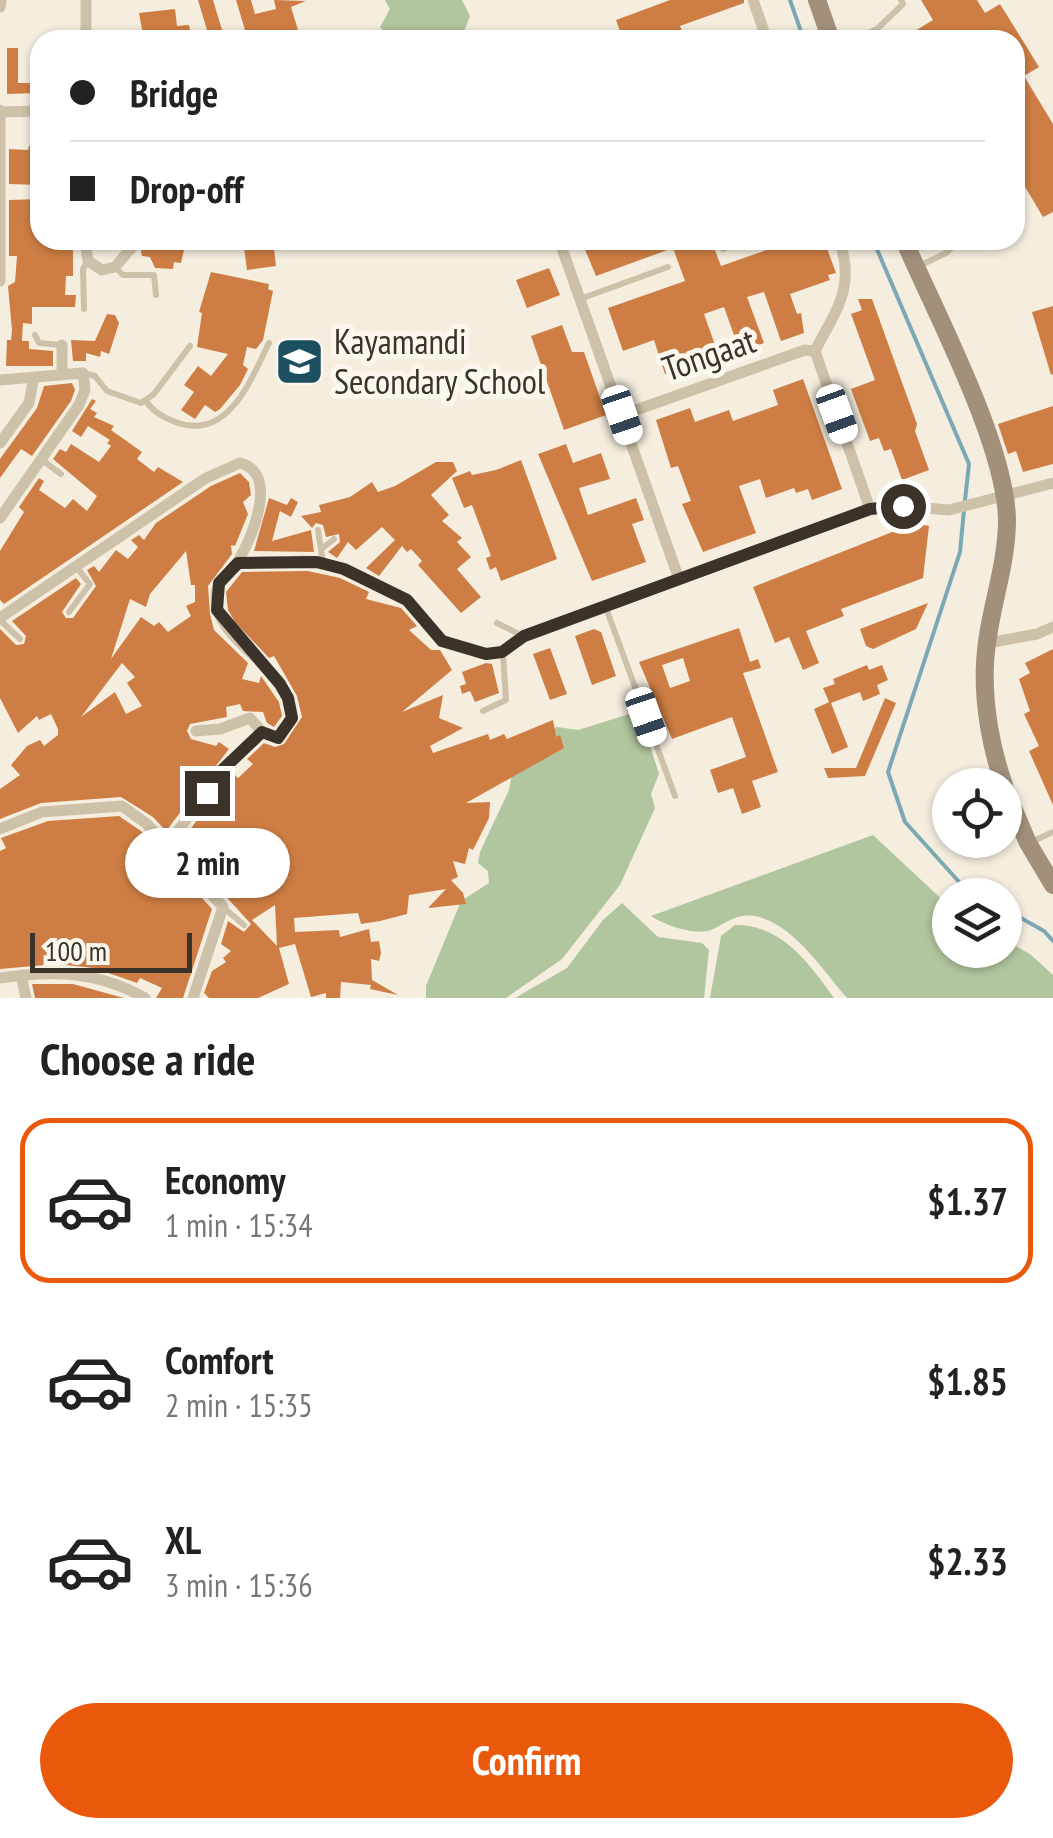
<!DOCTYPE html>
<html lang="en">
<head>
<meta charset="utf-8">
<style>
	body { margin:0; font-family:"PT Sans Narrow",sans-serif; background:#f2f2f2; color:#222; height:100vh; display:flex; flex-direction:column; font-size:38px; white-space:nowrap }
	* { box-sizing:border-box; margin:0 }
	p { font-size:32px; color:#767676 }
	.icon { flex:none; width:55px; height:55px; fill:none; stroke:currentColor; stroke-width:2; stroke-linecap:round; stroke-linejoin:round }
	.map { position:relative; height:998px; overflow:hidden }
	.side { display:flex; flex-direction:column; background:#fff; flex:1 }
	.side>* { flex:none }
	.banner { position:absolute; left:30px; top:30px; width:995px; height:220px; border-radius:30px; box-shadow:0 2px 8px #0004; display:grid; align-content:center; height:220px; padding:0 40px; background:#fff }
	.tools { position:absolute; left:932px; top:768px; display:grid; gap:20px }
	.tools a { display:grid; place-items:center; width:90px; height:90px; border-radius:50%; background:#fff; box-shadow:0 2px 8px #0004; font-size:50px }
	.scale { position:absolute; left:30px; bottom:25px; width:162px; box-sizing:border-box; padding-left:10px; border:5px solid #3b322a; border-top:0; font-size:28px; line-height:35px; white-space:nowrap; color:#3b322a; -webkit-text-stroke:8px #fbf7ed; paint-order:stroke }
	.end { position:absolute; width:45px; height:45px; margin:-22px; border:12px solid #3b322a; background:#fff; box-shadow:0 0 0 5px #fff }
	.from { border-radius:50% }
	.bubble { position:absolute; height:70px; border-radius:35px; background:#fff; box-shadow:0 2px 8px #0004; font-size:32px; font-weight:700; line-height:70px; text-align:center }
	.car { position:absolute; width:30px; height:60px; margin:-30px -15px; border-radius:12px; box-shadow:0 0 8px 2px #0007; background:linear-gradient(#fff 24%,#345 0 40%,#fff 0 76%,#345 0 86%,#fff 0) }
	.banner b { display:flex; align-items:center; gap:35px; height:95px; font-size:38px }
	.banner b+b { border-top:2px solid #e0e0e0 }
	.banner i { width:25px; height:25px; background:#222 }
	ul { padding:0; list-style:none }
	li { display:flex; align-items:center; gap:30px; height:165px; margin:0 20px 15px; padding:0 20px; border:5px solid transparent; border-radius:30px }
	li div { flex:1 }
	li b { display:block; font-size:38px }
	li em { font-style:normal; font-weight:700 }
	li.current { border-color:#ea580c }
	li>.icon { width:90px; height:90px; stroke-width:1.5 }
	h2 { padding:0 40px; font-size:45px; line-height:120px }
	.primary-button { display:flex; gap:20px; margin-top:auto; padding:20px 40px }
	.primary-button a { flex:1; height:115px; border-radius:60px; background:#ea580c; color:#fff; font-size:40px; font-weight:700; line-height:115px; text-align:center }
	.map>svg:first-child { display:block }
</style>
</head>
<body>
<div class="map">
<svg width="1053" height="998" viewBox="0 0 1053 998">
	<rect width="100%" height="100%" fill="#f5eedf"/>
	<path fill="#b1c59e" d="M385 0H462L470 16 465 29 454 40H390L380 27 390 9Z
		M639 711 659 774 651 794 655 808 620 885 562 959 506 998H426V986L461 901 489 883 488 871 478 863 480 852 509 790 515 760 533 734 557 727 578 730Z
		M873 835 950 907V950H1005V940L1030 954 1053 975V998H847C823 971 798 930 762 918 739 910 730 922 711 930 696 936 664 925 651 916Z
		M622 903 658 937 702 943 709 950 704 998H515L567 968 603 920Z
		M735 925C782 925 808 962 834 998H710L721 936Z"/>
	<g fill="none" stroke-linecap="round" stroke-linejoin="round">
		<path stroke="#7ca8b4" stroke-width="4" d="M790 0 804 40
			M873 240 969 464 965 500
			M964 510 960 552 888 772 905 822 961 884 981 895
			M1005 909 1044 931 1053 941"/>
	</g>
	<path fill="#ce7e44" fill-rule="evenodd" d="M198 0H213L225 40H210Z
		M236 0H251L255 14 276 9 274 0 306 1 291 7 298 30 280 36 281 40H248Z
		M670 0H744V3L680 26 686 40H623L616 20Z
		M921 0H977L985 13 1000 4 1039 67 1024 76 1053 124V212L1043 217 1015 170V40H900L933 20Z
		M175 9 177 26 189 25 192 40H144L139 13Z
		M7 48H18V83H39V93L7 94Z
		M29 146H40L39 185 9 184V149L28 150Z
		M40 199 37 240 73 242V276H66L65 295H76L75 307H32V324L23 323 22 341H29V349L53 351V366H6L7 340H11L12 330 8 286 15 282 17 256H9V200Z
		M147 240H181L184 250 181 263 174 262 173 269 155 268 150 257 142 256 141 251Z
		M243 240H273L276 266 247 270Z
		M581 240H706L708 246 713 245 721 266 795 240H824L836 273 828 275 830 280 790 294 797 314 801 313 804 333 781 341 764 292 747 297 764 343 740 352 724 307 704 314 721 362 665 374 654 340 623 351 608 308 685 281 673 248 596 276Z
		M549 268 560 295 527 308 516 280Z
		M211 272 269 284 268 289 273 291 263 340 256 349 247 347 243 365 248 369 240 385 220 409 215 412 205 405 195 419 181 410 194 392 184 385 198 366 211 376 228 354 197 347 202 313 199 312Z
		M858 299H872L917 424 915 431 929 470 902 480 891 449 884 451 879 438 870 441 851 389 875 380 851 314 862 310Z
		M1053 306V374L1051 375 1032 312Z
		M107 314 115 315 119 323 109 354 101 351 100 357 86 353V361H73L71 340 95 341Z
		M562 325 572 352H584L606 415 564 430 531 336Z
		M803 379 842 489 812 500 808 489 796 493 794 488 766 498 760 479 739 486 756 533 703 552 682 504 691 501 678 466 671 468 656 420 690 408 695 422 729 410 733 421 778 405 773 390Z
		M72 383 75 390 71 401 32 456 21 449 0 478V459L37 408 44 386Z
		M92 399 96 401 90 409 97 413 94 417 114 426 111 430 142 452 137 459 154 472 158 467 183 482 4 604 0 600V551L24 512 19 507 39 478 44 481 39 490 65 508 73 499 87 511 97 496 53 459 60 449 66 452 71 444 99 462 111 446 107 443 110 440 88 426 81 437 72 431Z
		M1053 406V464L1023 472 1016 451 1008 454 998 424Z
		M566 444 573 463 601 453 610 479 579 488 588 515 636 498 644 520 632 524 646 562 592 581 538 454Z
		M521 460 557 559 501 581 496 567 490 570 486 558 491 556 472 505 464 508 452 478 470 471 472 475 496 470Z
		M436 462H453L457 471 431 495 449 515 442 521 462 538 457 542 471 557 457 569 481 597 461 613 418 565 422 561 411 549 407 552 402 546 379 576 366 568 395 540 382 527 356 550 348 542 337 558 328 552 340 542 339 534 326 537 323 525 316 523 312 528 301 516 321 512 319 505 350 497 372 482 378 492 395 486Z
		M240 473 249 482 251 495 243 502 248 514 235 546 231 545 232 554 208 586 210 614 214 630 248 663 242 679 259 683 261 676 279 702 282 716 274 727 267 723 263 712 243 711 240 704 226 707 227 717 190 724 187 731 191 739 216 746 219 742 229 749 166 831 153 817 121 797 41 803 0 819V789L20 775 11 765 27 746 40 740 44 746 58 735V729L51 714 39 720 37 716 18 733 0 698V629L16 645 24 644 26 636 12 621 76 578 81 584 62 612 66 618H73L96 586 87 570 94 566 99 572 116 550 128 559 138 547 131 540 139 535 144 540 156 523 211 486ZM186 551 191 585H195V602L186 606 191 616 168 632 159 622 154 626 141 617 111 659 130 599 146 607 150 594ZM122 663 135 677 127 683 142 706 126 714 115 692 81 717Z
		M269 498 287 505 291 498 298 502 291 517 280 511 272 541 311 530 314 552 254 551Z
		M915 523 929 526 923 578 841 609 844 616 806 631 819 663 803 670 789 637 775 643 753 587Z
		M308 571 340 578 369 592 366 599 401 608 417 626 409 630 431 650H440L452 670 402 712 443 695 439 718 463 728 430 746 433 753 488 734 490 740 504 734 507 739 553 720 556 737 560 735 564 748 466 803 490 802 489 818 473 850 469 848 465 864 453 861 458 877 451 880 463 893 466 904 428 908 446 889 409 895 407 914 380 921 361 924 358 913 294 918 295 932 339 930 340 937 369 929 371 942 379 941 381 953 379 961 371 959 372 980 398 995 370 989 371 985 341 982 340 998H326V993L311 997 295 944 279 948 289 984 258 998H209L204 993 212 971 226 962 223 958 231 951 221 944 228 921 244 932 251 924 180 846 222 885 236 889 242 886 241 877 229 873 187 834 227 778 233 773 238 778 253 764 247 759 264 743 275 747 284 744 302 717 297 696 274 656 269 658 235 622 228 610 226 592 242 572ZM275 905 277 946 252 920Z
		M928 603 916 629 873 649 866 646 860 629Z
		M739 628 750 662 758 659 761 668 743 673 778 772 752 781 761 807 742 814 733 788 718 793 710 770 746 757 732 717 672 739 639 662ZM683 658 690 681 670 688 662 665Z
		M594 629 601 632 616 676 592 685 575 636Z
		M550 648 567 694 550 700 533 654Z
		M1053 649V805L1029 751 1039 746 1024 714 1030 711 1019 679 1030 673 1025 663Z
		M486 663 492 664 499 693 475 702 470 691 462 694 460 686 466 684 462 672Z
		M867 665 869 670 882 665 888 680 877 685 880 694 863 701 860 692 831 703 848 747 832 754 814 709 829 702 823 688 835 684 833 679Z
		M885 698 896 703 865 776 828 778 824 768H856Z
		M119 816 141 831 149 840 145 847 161 853 212 909 183 998H156L162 988 140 978 137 983 94 968 56 964 0 969V851L6 848 1 838 48 821Z
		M32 984H73L124 998H35Z"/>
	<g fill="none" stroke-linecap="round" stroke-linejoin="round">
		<path stroke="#cec1aa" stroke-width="6" d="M853 40 877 29 903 4 901 0
			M723 249 748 240
			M917 267 946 253 960 240
			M116 268 123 275H154L156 295
			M580 299 668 267
			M84 309 83 269 87 262
			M35 335 39 343 61 345
			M84 373 95 376 107 391 141 403 154 394 190 346
			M146 401C154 413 165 418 178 423 229 440 251 379 269 343
			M42 460 61 474
			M318 530 323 563
			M324 547 334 539
			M606 608 675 796
			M69 612 90 584 77 568
			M0 620 20 639
			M497 623 523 636
			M483 711 506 700 503 654
			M177 834 226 879 237 882
			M1029 843 1053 832
			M224 908 244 925"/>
		<path stroke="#cec1aa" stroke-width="11" d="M753 0 767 40
			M0 7 1 0
			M86 40V0
			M0 110V281
			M1 112 40 111
			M85 240 88 261 102 270 115 267 138 240
			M559 240 679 579
			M839 240C856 287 836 310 815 351L870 509
			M62 374V345
			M0 380 83 373 85 390 79 405 0 518
			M622 415 805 350 815 351
			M0 443 29 403 34 377
			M238 563 308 561 343 569 407 600 442 641 486 654 503 652 524 637 870 509 889 505 949 510 1053 483
			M0 618 206 478 240 463C279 473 253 534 240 558 233 573 217 578 216 596 215 644 291 665 292 718L277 738 262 732 220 772 168 845
			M988 643 1037 634 1053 627
			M196 731 220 729 250 718 262 732
			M0 829 42 812 122 806 147 824 223 907 193 998
			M21 975 26 998
			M0 978C52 970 98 971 145 998"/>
		<path stroke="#a2907b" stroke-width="18" d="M817 0 831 40
			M904 240C935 312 1006 445 1007 520 1007 569 987 615 985 664 983 704 991 748 1004 785
			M1005 789 1028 843 1053 885"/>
	</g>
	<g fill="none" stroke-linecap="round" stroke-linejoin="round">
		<path stroke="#3b322a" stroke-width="12" d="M207 793 220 772 262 732 278 738 292 718 288 698 280 684 217 610 219 583 238 563 317 562 344 569 407 600 442 641 486 654 502 652 524 636 870 509 903 506"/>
	</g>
	<defs>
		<symbol id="school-square" viewBox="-11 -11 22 22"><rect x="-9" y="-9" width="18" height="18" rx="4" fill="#1c5060" stroke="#fbf7ed"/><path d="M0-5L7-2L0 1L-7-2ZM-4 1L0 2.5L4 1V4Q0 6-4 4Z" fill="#fff"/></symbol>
	</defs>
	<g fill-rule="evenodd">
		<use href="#school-square" x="272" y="334" width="55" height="55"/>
	</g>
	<g text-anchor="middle" stroke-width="10" stroke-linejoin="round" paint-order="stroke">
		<g font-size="35" fill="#3b322a" stroke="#fbf7ed" text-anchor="start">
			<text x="334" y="354">Kayamandi<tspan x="334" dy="40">Secondary School</tspan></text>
		</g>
		<g font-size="35" fill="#3b322a" stroke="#fbf7ed">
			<text transform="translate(709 355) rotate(-19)" y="12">Tongaat</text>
		</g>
	</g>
</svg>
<div class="tools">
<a><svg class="icon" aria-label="locate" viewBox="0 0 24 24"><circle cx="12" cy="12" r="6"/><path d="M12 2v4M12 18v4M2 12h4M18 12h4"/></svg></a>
<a><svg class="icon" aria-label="layers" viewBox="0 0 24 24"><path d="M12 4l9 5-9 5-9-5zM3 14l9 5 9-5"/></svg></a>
</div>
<div class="scale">100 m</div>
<i class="end from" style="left:903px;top:506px"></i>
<i class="end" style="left:207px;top:793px"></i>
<div class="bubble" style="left:125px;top:828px;width:165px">2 min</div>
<i class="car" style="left:837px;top:414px;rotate:160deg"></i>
<i class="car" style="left:622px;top:415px;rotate:161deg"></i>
<i class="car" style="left:646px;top:717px;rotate:161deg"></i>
<div class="banner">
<b><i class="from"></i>Bridge</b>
<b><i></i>Drop-off</b>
</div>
</div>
<section class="side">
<h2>Choose a ride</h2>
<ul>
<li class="current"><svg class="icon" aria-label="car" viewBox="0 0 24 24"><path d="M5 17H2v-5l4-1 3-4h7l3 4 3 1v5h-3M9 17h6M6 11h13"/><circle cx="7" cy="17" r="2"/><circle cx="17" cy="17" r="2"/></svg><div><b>Economy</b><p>1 min · 15:34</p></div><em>$1.37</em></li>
<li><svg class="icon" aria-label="car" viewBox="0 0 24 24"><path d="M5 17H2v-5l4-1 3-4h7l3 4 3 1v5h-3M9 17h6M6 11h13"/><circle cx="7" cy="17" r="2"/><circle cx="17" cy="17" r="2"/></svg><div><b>Comfort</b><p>2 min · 15:35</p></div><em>$1.85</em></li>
<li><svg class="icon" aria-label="car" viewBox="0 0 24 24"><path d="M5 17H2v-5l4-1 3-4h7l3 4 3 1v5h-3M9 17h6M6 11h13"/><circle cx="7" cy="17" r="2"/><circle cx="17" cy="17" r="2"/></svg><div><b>XL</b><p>3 min · 15:36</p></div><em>$2.33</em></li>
</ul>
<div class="primary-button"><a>Confirm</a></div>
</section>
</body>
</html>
